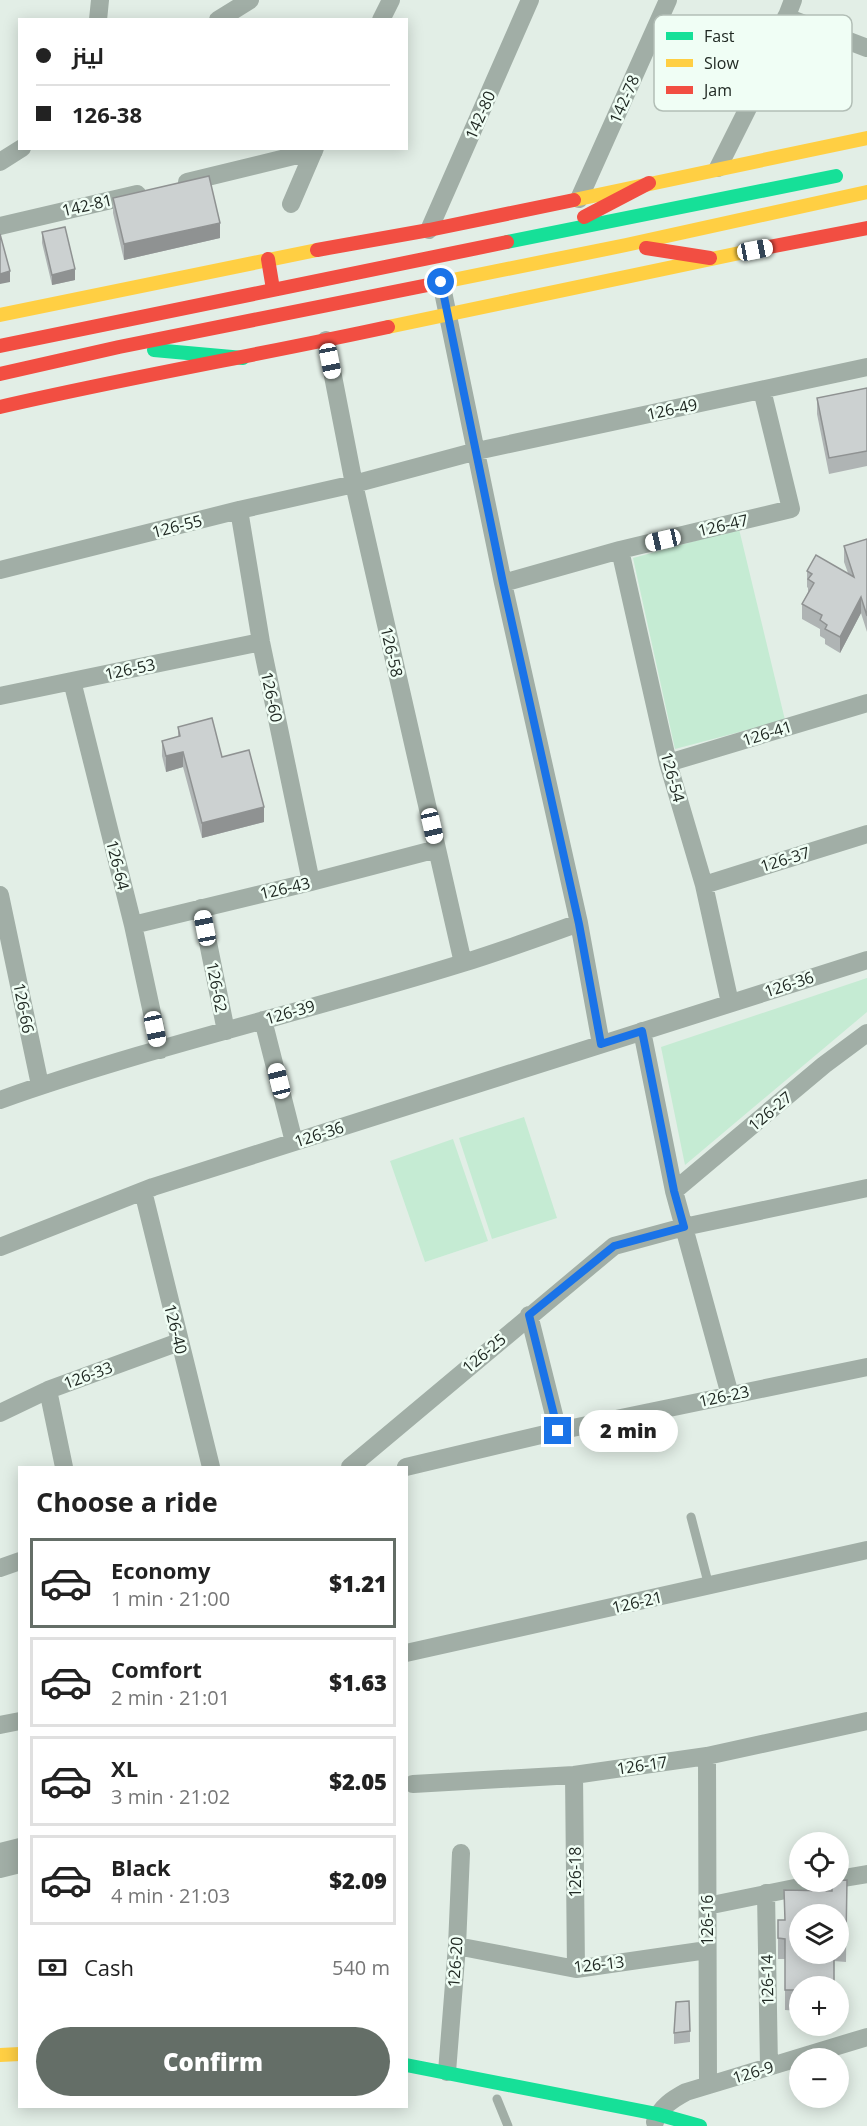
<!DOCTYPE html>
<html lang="en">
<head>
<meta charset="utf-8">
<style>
	body { margin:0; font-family:"Open Sans",Cairo,sans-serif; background:#f6f6f6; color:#222; height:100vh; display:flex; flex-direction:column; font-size:22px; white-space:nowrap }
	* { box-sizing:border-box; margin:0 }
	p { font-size:20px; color:#767676 }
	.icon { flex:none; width:33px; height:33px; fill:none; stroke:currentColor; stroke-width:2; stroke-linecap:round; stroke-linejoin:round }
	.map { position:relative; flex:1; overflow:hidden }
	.sheet { position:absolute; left:18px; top:1466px; width:390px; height:642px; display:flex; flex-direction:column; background:#fff; border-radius:0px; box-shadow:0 3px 15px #0003 }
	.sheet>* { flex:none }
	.top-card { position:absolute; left:18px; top:18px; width:390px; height:132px; border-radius:0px; box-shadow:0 3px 15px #0003; display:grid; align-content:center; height:132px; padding:0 18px; background:#fff }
	.buttons { position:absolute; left:789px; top:1832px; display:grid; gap:12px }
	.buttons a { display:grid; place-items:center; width:60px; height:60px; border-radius:50%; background:#fff; box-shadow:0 3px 15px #0003; font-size:30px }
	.end { position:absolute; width:27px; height:27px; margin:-14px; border:8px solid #1a73e8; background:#fff; box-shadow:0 0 0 3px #fff }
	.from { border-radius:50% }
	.bubble { position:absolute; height:42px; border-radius:21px; background:#fff; box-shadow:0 3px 15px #0003; font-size:20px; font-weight:800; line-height:42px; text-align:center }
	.car { position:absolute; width:18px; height:36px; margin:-18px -9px; border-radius:8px; box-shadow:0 0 4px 2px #0007; background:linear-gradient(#fff 24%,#345 0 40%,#fff 0 76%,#345 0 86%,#fff 0) }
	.top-card b { display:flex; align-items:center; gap:21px; height:57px; font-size:22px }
	.top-card b+b { border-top:2px solid #e0e0e0 }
	.top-card i { width:15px; height:15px; background:#222 }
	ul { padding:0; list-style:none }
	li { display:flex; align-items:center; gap:18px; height:90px; margin:0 12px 9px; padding:0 6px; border:3px solid #e0e0e0; border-radius:0px }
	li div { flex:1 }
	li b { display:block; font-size:22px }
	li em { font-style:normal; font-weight:800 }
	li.selected { border-color:#646e67 }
	li>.icon { width:54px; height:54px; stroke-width:1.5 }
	h2 { padding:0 18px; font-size:27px; line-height:72px }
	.pay { display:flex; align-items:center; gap:15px; height:66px; padding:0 18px; font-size:22px }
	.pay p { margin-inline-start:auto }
	.cta { display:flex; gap:12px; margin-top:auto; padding:12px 18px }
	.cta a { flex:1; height:69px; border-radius:36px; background:#646e67; color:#fff; font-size:24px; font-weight:800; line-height:69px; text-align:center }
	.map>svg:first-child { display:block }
</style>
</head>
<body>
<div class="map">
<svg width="867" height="2126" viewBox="0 0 867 2126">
	<rect width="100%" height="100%" fill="#e2eee6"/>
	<path fill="#c5ebd3" d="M739 529 785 720 675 749 633 558Z
		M867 978V1012L685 1165 661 1047Z
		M524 1117 557 1218 492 1239 459 1138Z
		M453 1139 488 1241 425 1262 390 1161Z"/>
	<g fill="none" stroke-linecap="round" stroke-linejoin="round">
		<path stroke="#a1aea6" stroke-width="9" d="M691 1517 709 1586
			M497 2099 508 2126"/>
		<path stroke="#a1aea6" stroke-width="18" d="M786 17 867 48
			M98 20 100 0
			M218 20 250 0
			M381 20 391 0
			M0 162 22 148
			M718 168 764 76 793 0
			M187 182 314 151
			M579 199 668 0
			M291 204 315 148
			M0 226 137 194
			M429 230 530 0
			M441 282 503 583 579 923 601 1044
			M326 340 354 484 463 963
			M239 510 261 642 311 882
			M620 550 668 763 704 885 730 1003
			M0 570 239 510 354 484 477 451 867 367
			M503 583 620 550 791 509 762 390
			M72 681 133 925 160 1050
			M0 696 261 642
			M668 763 867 703
			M704 885 867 834
			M0 895 40 1085
			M201 908 226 1031
			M133 925 311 882 437 849
			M263 1020 294 1142
			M642 1031 674 1191 730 1395
			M0 1100C152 1046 309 1011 463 963 502 951 540 937 579 923
			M143 1191 211 1467
			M674 1191 824 1065 867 1033
			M0 1247 153 1187 867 960
			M529 1315 558 1431
			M48 1390 64 1467
			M0 1413 48 1390 179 1342
			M350 1467 614 1246 684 1227 867 1188
			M406 1467 558 1431 867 1367
			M0 1568 20 1561
			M406 1653 867 1550
			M0 1725 20 1721
			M707 1756 708 2085
			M574 1775 576 1969
			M413 1784 574 1775 707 1756 867 1721
			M0 1852 20 1847
			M0 1869 20 1864
			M838 1879 867 1874
			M766 1893 769 2067
			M707 1906 829 1881
			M457 1946 576 1969 707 1950
			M447 2072 457 1946 461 1853
			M655 2122C660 2107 673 2099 686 2092L867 2037"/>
		<path stroke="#16e098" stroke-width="14" d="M507 242 836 176
			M154 350 243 358
			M406 2065 657 2114 700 2126"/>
		<path stroke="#ffcf43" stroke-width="14" d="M574 200 867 138
			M428 285 626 245 867 192
			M0 315 317 250
			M388 327 754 250
			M0 2055 20 2054"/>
		<path stroke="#f24e42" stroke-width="14" d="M584 217 649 183
			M646 248 710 258
			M317 250 429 230 574 200
			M754 250 867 228
			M268 259 273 289
			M0 346 507 242
			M0 374 119 347 428 285
			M0 407C129 377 259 355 388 327"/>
	</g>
	<path fill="#afb4b4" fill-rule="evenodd" d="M113 198 220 238 124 260 113 213Z
		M42 232 75 280 52 285 42 243Z
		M867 388V466L829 474 817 414V398Z
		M867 539V632L861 613 840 653 825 644V639L820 636V629L802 619V604L808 592V588L807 587V571L848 573 844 562V546Z
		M178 727 222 757 264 822 202 838 183 767 166 772 162 756V741L178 737Z
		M847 1880 846 1962 834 1961 800 1986V2011L785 2010V1959H778V1920H784L832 1891ZM838 1914V1953H800Z
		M690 2031V2042L674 2044V2033Z
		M263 2106H286V2107Z"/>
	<path fill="#8f9292" d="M220 223V238L124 260V244Z
		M75 269V280L52 285V275Z
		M10 271V282L0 284V274Z
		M861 597V613L840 653V637Z
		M183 752V767L166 772V756Z
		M264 807V822L202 838V823Z"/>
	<path fill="#ccd1d1" stroke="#8f9292" stroke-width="1.5" d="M209 176 220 223 124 244 113 198Z
		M65 227 75 269 52 275 42 232Z
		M0 234 10 271 0 274Z
		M867 388V451L829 458 817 398Z
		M867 539V616L861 597 840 637 825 629 827 625 820 620 822 615 802 604 814 583 808 579 812 574 807 571 816 555 854 577 844 546Z
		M212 718 222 757 249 750 264 807 202 823 183 752 166 756 162 741 180 736 178 727Z
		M847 1880 846 1941H838V1914H800V1953H834V1986H800V1990H785V1939L778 1938V1920H785L784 1890 832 1891V1881Z
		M689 2001 690 2031 674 2033 676 2002Z"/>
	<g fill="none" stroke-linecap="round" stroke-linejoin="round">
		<path stroke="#1a73e8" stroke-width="8" d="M441 282 503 583 579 924 601 1044 642 1031 674 1191 684 1227 614 1246 529 1315 558 1431"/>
	</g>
	<g text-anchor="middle" stroke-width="5" stroke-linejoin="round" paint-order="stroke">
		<g font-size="16" fill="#202923" stroke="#f0fef5">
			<text transform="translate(624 99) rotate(-66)" y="6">142-78</text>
			<text transform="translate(480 115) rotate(-66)" y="6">142-80</text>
			<text transform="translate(87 205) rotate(-13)" y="6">142-81</text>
			<text transform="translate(672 409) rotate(-12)" y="6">126-49</text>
			<text transform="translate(723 525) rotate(-13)" y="6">126-47</text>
			<text transform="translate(177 526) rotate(-14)" y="6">126-55</text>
			<text transform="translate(392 652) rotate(77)" y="6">126-58</text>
			<text transform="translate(130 669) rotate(-12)" y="6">126-53</text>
			<text transform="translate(272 697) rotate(78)" y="6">126-60</text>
			<text transform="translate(767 733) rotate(-17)" y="6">126-41</text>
			<text transform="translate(673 777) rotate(75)" y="6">126-54</text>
			<text transform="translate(785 859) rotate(-17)" y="6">126-37</text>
			<text transform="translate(118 865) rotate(76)" y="6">126-64</text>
			<text transform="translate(285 888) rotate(-13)" y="6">126-43</text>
			<text transform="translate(789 984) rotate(-18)" y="6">126-36</text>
			<text transform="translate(217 987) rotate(79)" y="6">126-62</text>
			<text transform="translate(24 1008) rotate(79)" y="6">126-66</text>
			<text transform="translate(290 1012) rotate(-16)" y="6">126-39</text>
			<text transform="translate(770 1111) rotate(-40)" y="6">126-27</text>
			<text transform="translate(319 1134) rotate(-18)" y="6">126-36</text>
			<text transform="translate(176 1329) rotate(76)" y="6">126-40</text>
			<text transform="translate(484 1353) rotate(-40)" y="6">126-25</text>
			<text transform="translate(88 1375) rotate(-20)" y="6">126-33</text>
			<text transform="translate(724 1396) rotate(-12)" y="6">126-23</text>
			<text transform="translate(637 1602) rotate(-13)" y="6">126-21</text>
			<text transform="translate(642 1765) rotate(-8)" y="6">126-17</text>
			<text transform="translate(575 1872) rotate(-90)" y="6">126-18</text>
			<text transform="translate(707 1920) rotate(-90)" y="6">126-16</text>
			<text transform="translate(455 1962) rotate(-86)" y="6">126-20</text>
			<text transform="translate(599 1964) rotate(-6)" y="6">126-13</text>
			<text transform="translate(767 1980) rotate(-91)" y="6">126-14</text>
			<text transform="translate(753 2072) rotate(-17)" y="6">126-9</text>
		</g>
	</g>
	<rect x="654" y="15" width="198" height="96" rx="9" fill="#f0fef5" stroke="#b2beb6" stroke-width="1.5"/>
	<rect x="666" y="32" width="27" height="8" fill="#16e098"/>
	<rect x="666" y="59" width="27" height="8" fill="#ffcf43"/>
	<rect x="666" y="86" width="27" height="8" fill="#f24e42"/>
	<g font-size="16" fill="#202923">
		<text x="704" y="42">Fast</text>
		<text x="704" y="69">Slow</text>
		<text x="704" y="96">Jam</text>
	</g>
</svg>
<div class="buttons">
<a><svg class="icon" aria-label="locate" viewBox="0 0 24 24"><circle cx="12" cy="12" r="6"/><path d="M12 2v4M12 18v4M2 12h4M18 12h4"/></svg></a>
<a><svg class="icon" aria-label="layers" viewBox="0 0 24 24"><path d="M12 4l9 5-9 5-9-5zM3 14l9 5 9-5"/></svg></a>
<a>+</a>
<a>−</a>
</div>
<i class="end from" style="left:441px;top:282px"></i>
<i class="end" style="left:558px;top:1431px"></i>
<div class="bubble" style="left:579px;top:1410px;width:99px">2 min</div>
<i class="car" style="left:755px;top:250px;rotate:79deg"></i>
<i class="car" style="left:330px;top:361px;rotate:169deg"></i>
<i class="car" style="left:663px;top:540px;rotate:257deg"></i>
<i class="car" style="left:432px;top:826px;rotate:167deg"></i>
<i class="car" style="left:205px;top:928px;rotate:349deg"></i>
<i class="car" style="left:155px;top:1029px;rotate:168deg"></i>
<i class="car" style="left:279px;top:1081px;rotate:346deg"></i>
<div class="top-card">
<b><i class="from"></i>لينز</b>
<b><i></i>126-38</b>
</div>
<section class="sheet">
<h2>Choose a ride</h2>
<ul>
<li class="selected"><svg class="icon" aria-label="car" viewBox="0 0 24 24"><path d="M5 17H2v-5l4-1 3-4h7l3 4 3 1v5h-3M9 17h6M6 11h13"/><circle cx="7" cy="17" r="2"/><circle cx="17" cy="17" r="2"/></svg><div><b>Economy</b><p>1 min · 21:00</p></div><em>$1.21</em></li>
<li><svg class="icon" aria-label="car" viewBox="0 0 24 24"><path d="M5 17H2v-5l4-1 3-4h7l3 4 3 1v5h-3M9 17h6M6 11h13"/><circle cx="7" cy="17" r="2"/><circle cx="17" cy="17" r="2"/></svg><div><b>Comfort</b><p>2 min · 21:01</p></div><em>$1.63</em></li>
<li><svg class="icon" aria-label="car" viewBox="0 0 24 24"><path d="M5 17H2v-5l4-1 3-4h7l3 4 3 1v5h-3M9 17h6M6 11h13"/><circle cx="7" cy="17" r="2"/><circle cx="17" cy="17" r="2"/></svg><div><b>XL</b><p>3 min · 21:02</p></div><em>$2.05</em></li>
<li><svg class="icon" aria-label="car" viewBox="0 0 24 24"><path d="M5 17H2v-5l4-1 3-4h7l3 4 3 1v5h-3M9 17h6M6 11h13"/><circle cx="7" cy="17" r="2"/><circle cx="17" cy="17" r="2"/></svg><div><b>Black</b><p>4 min · 21:03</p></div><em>$2.09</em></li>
</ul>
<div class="pay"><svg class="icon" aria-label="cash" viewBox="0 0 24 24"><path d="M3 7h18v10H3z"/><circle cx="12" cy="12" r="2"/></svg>Cash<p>540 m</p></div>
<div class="cta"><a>Confirm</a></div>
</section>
</div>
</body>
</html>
